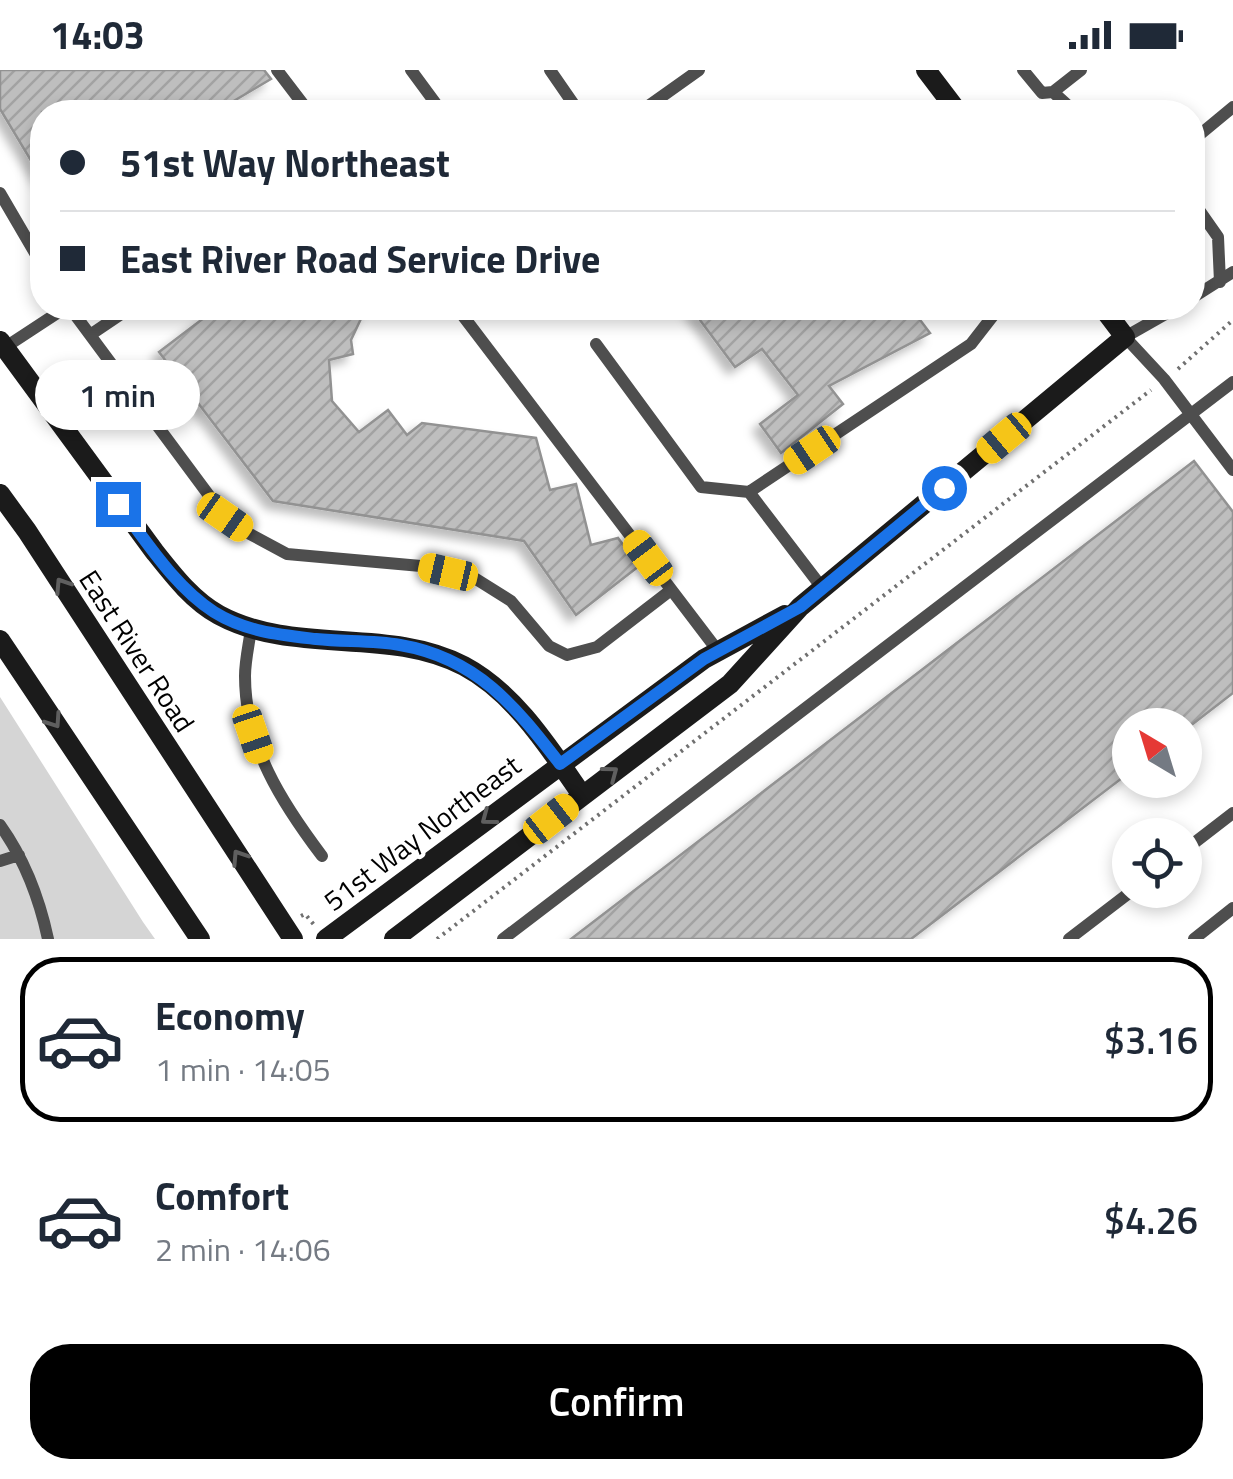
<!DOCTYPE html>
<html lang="en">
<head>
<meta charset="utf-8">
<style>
	body { margin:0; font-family:"Titillium Web",sans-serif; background:#f6f6f7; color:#1f2937; height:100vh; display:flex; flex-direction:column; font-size:38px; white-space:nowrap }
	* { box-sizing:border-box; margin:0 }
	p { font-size:32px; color:#747a83 }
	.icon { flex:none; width:55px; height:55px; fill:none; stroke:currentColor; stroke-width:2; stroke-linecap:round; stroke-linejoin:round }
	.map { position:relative; height:869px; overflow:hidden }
	.details { display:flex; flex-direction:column; background:#fff; flex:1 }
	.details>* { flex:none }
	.guide { position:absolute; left:30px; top:30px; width:1175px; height:220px; border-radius:40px; box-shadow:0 5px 15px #0003; display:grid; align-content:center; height:220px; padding:0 30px; background:#fff }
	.needle { width:65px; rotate:322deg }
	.controls { position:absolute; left:1112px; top:638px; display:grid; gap:20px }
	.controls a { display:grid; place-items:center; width:90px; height:90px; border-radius:50%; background:#fff; box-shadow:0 5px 15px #0003; font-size:50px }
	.end { position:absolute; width:45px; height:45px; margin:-22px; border:12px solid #1a73e8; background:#fff; box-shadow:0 0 0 5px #fff }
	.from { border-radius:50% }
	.bubble { position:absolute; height:70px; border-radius:35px; background:#fff; box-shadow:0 5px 15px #0003; font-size:32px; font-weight:600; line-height:70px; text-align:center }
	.car { position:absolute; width:30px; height:60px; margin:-30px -15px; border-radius:12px; box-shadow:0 0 8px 2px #0007; background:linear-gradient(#f5c518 24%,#345 0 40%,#f5c518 0 76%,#345 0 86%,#f5c518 0) }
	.guide b { display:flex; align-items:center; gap:35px; height:95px; font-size:38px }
	.guide b+b { border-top:2px solid #e0e1e3 }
	.guide i { width:25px; height:25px; background:#1f2937 }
	ul { padding:18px 0 0; list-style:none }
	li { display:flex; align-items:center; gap:30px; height:165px; margin:0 20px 15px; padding:0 10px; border:5px solid transparent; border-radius:40px }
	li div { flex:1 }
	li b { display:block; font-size:38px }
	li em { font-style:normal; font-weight:600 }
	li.current { border-color:#000 }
	li>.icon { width:90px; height:90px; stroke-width:1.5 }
	.action { display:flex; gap:20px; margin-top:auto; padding:20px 30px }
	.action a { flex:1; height:115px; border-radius:40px; background:#000; color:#fff; font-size:40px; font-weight:600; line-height:115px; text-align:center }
	.status { display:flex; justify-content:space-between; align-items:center; height:70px; padding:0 50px; background:#fff; direction:ltr }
	.status svg { height:28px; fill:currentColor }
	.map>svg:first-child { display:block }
</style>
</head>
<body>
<div class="status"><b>14:03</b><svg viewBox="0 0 49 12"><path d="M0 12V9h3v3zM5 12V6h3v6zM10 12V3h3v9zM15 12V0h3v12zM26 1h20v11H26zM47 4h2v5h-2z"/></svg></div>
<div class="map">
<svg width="1233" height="869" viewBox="0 0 1233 869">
	<defs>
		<pattern id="building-hatch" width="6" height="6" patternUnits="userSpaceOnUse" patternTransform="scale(2.5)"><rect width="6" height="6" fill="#bebebe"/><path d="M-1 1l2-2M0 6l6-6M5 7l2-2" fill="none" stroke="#a2a2a2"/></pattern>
		<filter id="shadow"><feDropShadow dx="-7" dy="7" stdDeviation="5" flood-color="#0004"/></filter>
	</defs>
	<rect width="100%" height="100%" fill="#fff"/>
	<path fill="#d5d5d5" d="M0 627 143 852 155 869H0Z"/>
	<path fill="url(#building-hatch)" stroke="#929292" stroke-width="2.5" filter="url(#shadow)" d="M0 0H264L271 9 215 42H42V109L0 39Z
		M217 238H366L351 270 353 284 329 290 332 331 359 362 388 340 407 365 422 353 536 368 550 420 576 414 591 475 618 468 639 496 576 545 524 471 273 431 159 282Z
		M691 238H911L930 263 829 316 843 334 781 383 760 354 798 325 762 279 735 297Z
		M1194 391 1233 442V623L1185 660V655H1130V702L911 869H571Z"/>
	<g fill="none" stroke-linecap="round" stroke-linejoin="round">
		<path stroke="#707070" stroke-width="4" stroke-dasharray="2.5 5" stroke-linecap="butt" d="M1178 299 1233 250
			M301 846 305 844 315 856
			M437 869 1151 320"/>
		<path stroke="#4e4e4e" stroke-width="12" d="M277 0 309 42
			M411 0 442 42
			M550 0 579 42
			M1023 0 1042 23 1053 22 1081 0
			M1053 22 1075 42
			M640 42 699 0
			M1192 71 1233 37
			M0 123 42 195
			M1192 130 1218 167 1220 212
			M1192 228 1233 202
			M70 238 225 447 248 463 287 484 421 496 476 509 511 531 549 576 567 585 597 577 671 520
			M457 238 718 581
			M1176 238 1125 267 1164 309 1233 400
			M90 265 130 238
			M596 274 701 417 749 422
			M4 278 65 238
			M823 519 749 422 971 274 999 238
			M251 559C249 574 245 591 245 606 245 676 282 733 322 786
			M0 755C25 790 39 827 48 869
			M1185 780 1233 743
			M0 791 19 785
			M503 869 1233 312
			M1069 869 1133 820
			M1194 869 1233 838"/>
		<path stroke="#1b1b1b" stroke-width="20" d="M926 0 958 42
			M0 271 154 481C173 505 192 530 219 545 295 586 387 556 464 596 515 623 550 679 582 725
			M0 424 27 461 293 869
			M0 570 200 869
			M326 869 704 589 785 545
			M394 869 730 614 800 537 1125 267 1103 238"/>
	</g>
	<defs><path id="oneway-chevron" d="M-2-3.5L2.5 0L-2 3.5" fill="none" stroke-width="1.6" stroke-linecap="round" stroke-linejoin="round" transform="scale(2.5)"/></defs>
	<g stroke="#5f5f5f">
		<use href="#oneway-chevron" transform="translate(62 515) rotate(-123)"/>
		<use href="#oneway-chevron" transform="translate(54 651) rotate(56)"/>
		<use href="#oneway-chevron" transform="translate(611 703) rotate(-37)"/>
		<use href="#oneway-chevron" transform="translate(488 748) rotate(143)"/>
		<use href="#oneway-chevron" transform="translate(239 787) rotate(-123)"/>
	</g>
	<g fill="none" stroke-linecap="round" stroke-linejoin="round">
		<path stroke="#1a73e8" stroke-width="12" d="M118 434C147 472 174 516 214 542 246 562 281 565 316 569 344 572 373 570 400 575 477 588 515 636 560 694L704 589 800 537 944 418"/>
	</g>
	<g text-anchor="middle" stroke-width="8" stroke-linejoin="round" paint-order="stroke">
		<g font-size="28" fill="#000" stroke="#fff">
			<text transform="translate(137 581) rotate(57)" y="10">East River Road</text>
			<text transform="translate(422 763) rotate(-37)" y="10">51st Way Northeast</text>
		</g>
	</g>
</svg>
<div class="controls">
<a><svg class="needle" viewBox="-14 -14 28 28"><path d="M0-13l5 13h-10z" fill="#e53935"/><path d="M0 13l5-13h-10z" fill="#747a83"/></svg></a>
<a><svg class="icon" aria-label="locate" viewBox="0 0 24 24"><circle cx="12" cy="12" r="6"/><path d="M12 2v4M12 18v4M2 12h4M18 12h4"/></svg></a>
</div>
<i class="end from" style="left:944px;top:418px"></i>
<i class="end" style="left:118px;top:434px"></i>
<div class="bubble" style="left:35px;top:290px;width:165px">1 min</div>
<i class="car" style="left:1004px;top:368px;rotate:230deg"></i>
<i class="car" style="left:812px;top:380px;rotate:236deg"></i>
<i class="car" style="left:225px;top:447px;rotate:125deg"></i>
<i class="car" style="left:648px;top:488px;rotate:323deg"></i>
<i class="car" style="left:448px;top:502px;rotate:283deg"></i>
<i class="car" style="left:253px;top:664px;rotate:161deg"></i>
<i class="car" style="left:551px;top:749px;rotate:52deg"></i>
<div class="guide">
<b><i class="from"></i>51st Way Northeast</b>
<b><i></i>East River Road Service Drive</b>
</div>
</div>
<section class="details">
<ul>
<li class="current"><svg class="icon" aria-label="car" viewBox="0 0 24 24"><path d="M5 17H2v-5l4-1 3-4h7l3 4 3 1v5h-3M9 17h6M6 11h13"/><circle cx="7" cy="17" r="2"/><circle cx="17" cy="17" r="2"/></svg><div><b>Economy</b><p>1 min · 14:05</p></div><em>$3.16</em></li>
<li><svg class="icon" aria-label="car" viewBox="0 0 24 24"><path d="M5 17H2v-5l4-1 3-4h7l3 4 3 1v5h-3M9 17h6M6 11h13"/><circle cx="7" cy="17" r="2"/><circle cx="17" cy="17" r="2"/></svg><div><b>Comfort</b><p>2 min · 14:06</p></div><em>$4.26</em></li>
</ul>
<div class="action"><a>Confirm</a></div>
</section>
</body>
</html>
